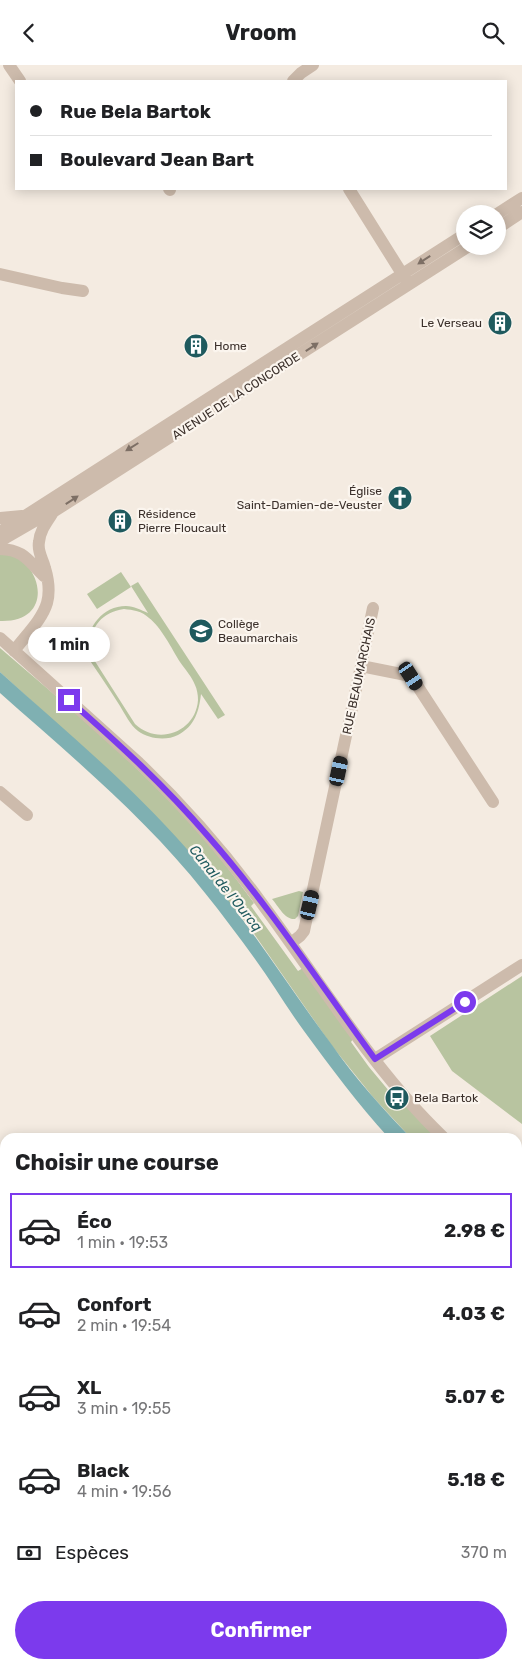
<!DOCTYPE html>
<html lang="fr">
<head>
<meta charset="utf-8">
<style>
	body { margin:0; font-family:Rubik,sans-serif; background:#f2f2f2; color:#202124; height:100vh; display:flex; flex-direction:column; font-size:19px; white-space:nowrap }
	* { box-sizing:border-box; margin:0 }
	p { font-size:16px; color:#757577 }
	.icon { flex:none; width:28px; height:28px; fill:none; stroke:currentColor; stroke-width:2; stroke-linecap:round; stroke-linejoin:round }
	.map { position:relative; flex:1; overflow:hidden }
	.panel { position:absolute; left:0px; top:1068px; width:522px; height:536px; display:flex; flex-direction:column; background:#fff; border-radius:15px 15px 0 0; box-shadow:0 2px 12px #0003 }
	.panel>* { flex:none }
	.hud { position:absolute; left:15px; top:15px; width:492px; height:110px; border-radius:0px; box-shadow:0 2px 12px #0003; display:grid; align-content:center; height:110px; padding:0 15px; background:#fff }
	.fabs { position:absolute; left:456px; top:140px; display:grid; gap:10px }
	.fabs a { display:grid; place-items:center; width:50px; height:50px; border-radius:50%; background:#fff; box-shadow:0 2px 12px #0003; font-size:25px }
	.end { position:absolute; width:22px; height:22px; margin:-11px; border:6px solid #7c3aed; background:#fff; box-shadow:0 0 0 2px #fff }
	.from { border-radius:50% }
	.bubble { position:absolute; height:35px; border-radius:18px; background:#fff; box-shadow:0 2px 12px #0003; font-size:16px; font-weight:700; line-height:35px; text-align:center }
	.car { position:absolute; width:15px; height:30px; margin:-15px -8px; border-radius:6px; box-shadow:0 0 4px 1px #0007; background:linear-gradient(#222 24%,#8ab4d8 0 40%,#222 0 76%,#8ab4d8 0 86%,#222 0) }
	.hud b { display:flex; align-items:center; gap:18px; height:48px; font-size:19px }
	.hud b+b { border-top:1px solid #e0e0e0 }
	.hud i { width:12px; height:12px; background:#202124 }
	ul { padding:0; list-style:none }
	li { display:flex; align-items:center; gap:15px; height:75px; margin:0 10px 8px; padding:0 5px; border:2px solid transparent; border-radius:0px }
	li div { flex:1 }
	li b { display:block; font-size:19px }
	li em { font-style:normal; font-weight:700 }
	li.on { border-color:#7c3aed }
	li>.icon { width:45px; height:45px; stroke-width:1.5 }
	h2 { padding:0 15px; font-size:22px; line-height:60px }
	.pay { display:flex; align-items:center; gap:12px; height:55px; padding:0 15px; font-size:19px }
	.pay p { margin-inline-start:auto }
	.action { display:flex; gap:10px; margin-top:auto; padding:10px 15px }
	.action a { flex:1; height:58px; border-radius:30px; background:#7c3aed; color:#fff; font-size:20px; font-weight:700; line-height:58px; text-align:center }
	header { display:flex; justify-content:space-between; align-items:center; height:65px; padding:0 15px; background:#fff; font-size:22px; font-weight:700 }
	.map>svg:first-child { display:block }
</style>
</head>
<body>
<header><svg class="icon" aria-label="back" viewBox="0 0 24 24"><path d="M15 5l-7 7 7 7"/></svg>Vroom<svg class="icon" aria-label="search" viewBox="0 0 24 24"><circle cx="10" cy="10" r="6"/><path d="M15 15l6 6"/></svg></header>
<div class="map">
<svg width="522" height="1603" viewBox="0 0 522 1603">
	<rect width="100%" height="100%" fill="#f4ebe1"/>
	<path fill="#b8c4a0" fill-rule="evenodd" d="M0 487C41 489 59 558 0 556Z
		M121 507 131 522 97 544 87 529Z
		M138 517 225 650 218 654 201 629C199 646 195 661 178 670 166 676 149 674 138 666 130 660 125 649 120 641 108 622 95 603 82 584L85 582 87 586C86 563 102 541 126 541 134 541 141 545 148 548L131 521ZM124 544C133 545 142 546 149 553 161 562 172 584 180 597 185 604 192 612 195 620 197 624 198 630 198 635 196 667 158 681 135 659L91 590C88 565 99 548 124 544Z
		M0 583C71 644 144 704 205 775 223 795 238 817 254 838L251 841 298 906 303 903 353 974 351 977 369 1002 389 1026 388 1027 397 1036 400 1034 436 1072H410L373 1032 332 981 248 860 131 727 0 607Z
		M299 826 303 827 298 851 295 854C285 855 279 842 272 834Z
		M522 911V1059L452 1006 430 971Z"/>
	<path fill="#7fb0b2" d="M0 607C63 664 130 719 186 783 240 845 283 914 332 980 355 1013 382 1043 410 1072H388C358 1039 331 1003 304 966 287 943 272 917 255 894 239 872 222 849 205 828 146 753 71 691 0 628Z"/>
	<g fill="none" stroke-linecap="round" stroke-linejoin="round">
		<path stroke="#cdbbac" stroke-width="12" d="M9 0 20 16
			M293 16 301 8 313 0
			M169 124 170 125
			M349 124 406 215
			M497 149 522 133
			M498 163 522 147
			M0 209 62 223 83 226
			M0 453 22 451
			M0 467 465 169
			M0 476 45 450 53 447 469 181
			M0 484C25 485 28 496 44 511
			M0 573 139 698C184 741 226 789 263 840 321 918 373 1005 443 1072
			M14 586C25 571 42 555 47 538 50 527 48 513 45 503 43 494 37 487 39 477 40 466 46 458 52 449
			M361 601 411 611 493 737
			M0 727 27 750
			M291 878 300 871 304 866 361 601 373 543
			M375 994 522 900
			M518 1132 522 1136"/>
	</g>
	<defs><path id="oneway-solid" d="M-6-.8H1V-3.2L6.5 0L1 3.2V.8H-6Z" transform="scale(1.25)"/></defs>
	<g fill="#7d6f65">
		<use href="#oneway-solid" transform="translate(424 195) rotate(147)"/>
		<use href="#oneway-solid" transform="translate(312 282) rotate(-33)"/>
		<use href="#oneway-solid" transform="translate(132 382) rotate(148)"/>
		<use href="#oneway-solid" transform="translate(72 435) rotate(-33)"/>
	</g>
	<g fill="none" stroke-linecap="round" stroke-linejoin="round">
		<path stroke="#7c3aed" stroke-width="6" d="M69 635C118 678 165 721 207 770 269 840 320 919 375 994L465 937"/>
	</g>
	<defs>
		<symbol id="building-disc" viewBox="-11 -11 22 22"><circle r="9.5" fill="#1f5a5e" stroke="#fbf5ee"/><path d="M-4-6H4V6H1V3H-1V6H-4ZM-2.5-4.3h1.7v1.8h-1.7ZM.8-4.3h1.7v1.8H.8ZM-2.5-1h1.7V.8h-1.7ZM.8-1h1.7V.8H.8Z" fill="#fff"/></symbol>
		<symbol id="church-disc" viewBox="-11 -11 22 22"><circle r="9.5" fill="#1f5a5e" stroke="#fbf5ee"/><path d="M-1.2-6h2.4v3.5h3.3v2.4h-3.3V6h-2.4V-.1h-3.3v-2.4h3.3Z" fill="#fff"/></symbol>
		<symbol id="school-disc" viewBox="-11 -11 22 22"><circle r="9.5" fill="#1f5a5e" stroke="#fbf5ee"/><path d="M0-5L7-2L0 1L-7-2ZM-4 1L0 2.5L4 1V4Q0 6-4 4Z" fill="#fff"/></symbol>
		<symbol id="bus-disc" viewBox="-11 -11 22 22"><circle r="9.5" fill="#1f5a5e" stroke="#fbf5ee"/><path d="M-5-6H5V4H4V6H2V4H-2V6H-4V4H-5ZM-3.5-4V0h7V-4ZM-3.5 1.2v1.5H-2V1.2ZM2 1.2v1.5H3.5V1.2Z" fill="#fff"/></symbol>
	</defs>
	<g fill-rule="evenodd">
		<use href="#building-disc" x="486" y="244" width="28" height="28"/>
		<use href="#building-disc" x="182" y="267" width="28" height="28"/>
		<use href="#church-disc" x="386" y="419" width="28" height="28"/>
		<use href="#building-disc" x="106" y="442" width="28" height="28"/>
		<use href="#school-disc" x="187" y="552" width="28" height="28"/>
		<use href="#bus-disc" x="383" y="1019" width="28" height="28"/>
	</g>
	<g text-anchor="middle" stroke-width="4.5" stroke-linejoin="round" paint-order="stroke">
		<g font-size="12" fill="#3b302b" stroke="#fbf5ee" text-anchor="start">
			<text x="482" y="262" text-anchor="end">Le Verseau</text>
			<text x="214" y="285">Home</text>
			<text x="382" y="430" text-anchor="end">Église<tspan x="382" dy="14">Saint-Damien-de-Veuster</tspan></text>
			<text x="138" y="453">Résidence<tspan x="138" dy="14">Pierre Floucault</tspan></text>
			<text x="218" y="563">Collège<tspan x="218" dy="14">Beaumarchais</tspan></text>
			<text x="414" y="1037">Bela Bartok</text>
		</g>
		<g font-size="12" fill="#3b302b" stroke="#fbf5ee">
			<text transform="translate(236 331) rotate(-33)" y="4">AVENUE DE LA CONCORDE</text>
			<text transform="translate(359 611) rotate(-78)" y="4">RUE BEAUMARCHAIS</text>
		</g>
		<g font-size="14" font-style="italic" fill="#1f5a5e" stroke="#fbf5ee">
			<text transform="translate(226 823) rotate(51)" y="5">Canal de l'Ourcq</text>
		</g>
	</g>
</svg>
<div class="fabs">
<a><svg class="icon" aria-label="layers" viewBox="0 0 24 24"><path d="M12 4l9 5-9 5-9-5zM3 14l9 5 9-5"/></svg></a>
</div>
<i class="end from" style="left:465px;top:937px"></i>
<i class="end" style="left:69px;top:635px"></i>
<div class="bubble" style="left:28px;top:562px;width:82px">1 min</div>
<i class="car" style="left:411px;top:611px;rotate:147deg"></i>
<i class="car" style="left:339px;top:706px;rotate:12deg"></i>
<i class="car" style="left:310px;top:840px;rotate:13deg"></i>
<div class="hud">
<b><i class="from"></i>Rue Bela Bartok</b>
<b><i></i>Boulevard Jean Bart</b>
</div>
<section class="panel">
<h2>Choisir une course</h2>
<ul>
<li class="on"><svg class="icon" aria-label="car" viewBox="0 0 24 24"><path d="M5 17H2v-5l4-1 3-4h7l3 4 3 1v5h-3M9 17h6M6 11h13"/><circle cx="7" cy="17" r="2"/><circle cx="17" cy="17" r="2"/></svg><div><b>Éco</b><p>1 min · 19:53</p></div><em>2.98 €</em></li>
<li><svg class="icon" aria-label="car" viewBox="0 0 24 24"><path d="M5 17H2v-5l4-1 3-4h7l3 4 3 1v5h-3M9 17h6M6 11h13"/><circle cx="7" cy="17" r="2"/><circle cx="17" cy="17" r="2"/></svg><div><b>Confort</b><p>2 min · 19:54</p></div><em>4.03 €</em></li>
<li><svg class="icon" aria-label="car" viewBox="0 0 24 24"><path d="M5 17H2v-5l4-1 3-4h7l3 4 3 1v5h-3M9 17h6M6 11h13"/><circle cx="7" cy="17" r="2"/><circle cx="17" cy="17" r="2"/></svg><div><b>XL</b><p>3 min · 19:55</p></div><em>5.07 €</em></li>
<li><svg class="icon" aria-label="car" viewBox="0 0 24 24"><path d="M5 17H2v-5l4-1 3-4h7l3 4 3 1v5h-3M9 17h6M6 11h13"/><circle cx="7" cy="17" r="2"/><circle cx="17" cy="17" r="2"/></svg><div><b>Black</b><p>4 min · 19:56</p></div><em>5.18 €</em></li>
</ul>
<div class="pay"><svg class="icon" aria-label="cash" viewBox="0 0 24 24"><path d="M3 7h18v10H3z"/><circle cx="12" cy="12" r="2"/></svg>Espèces<p>370 m</p></div>
<div class="action"><a>Confirmer</a></div>
</section>
</div>
</body>
</html>
